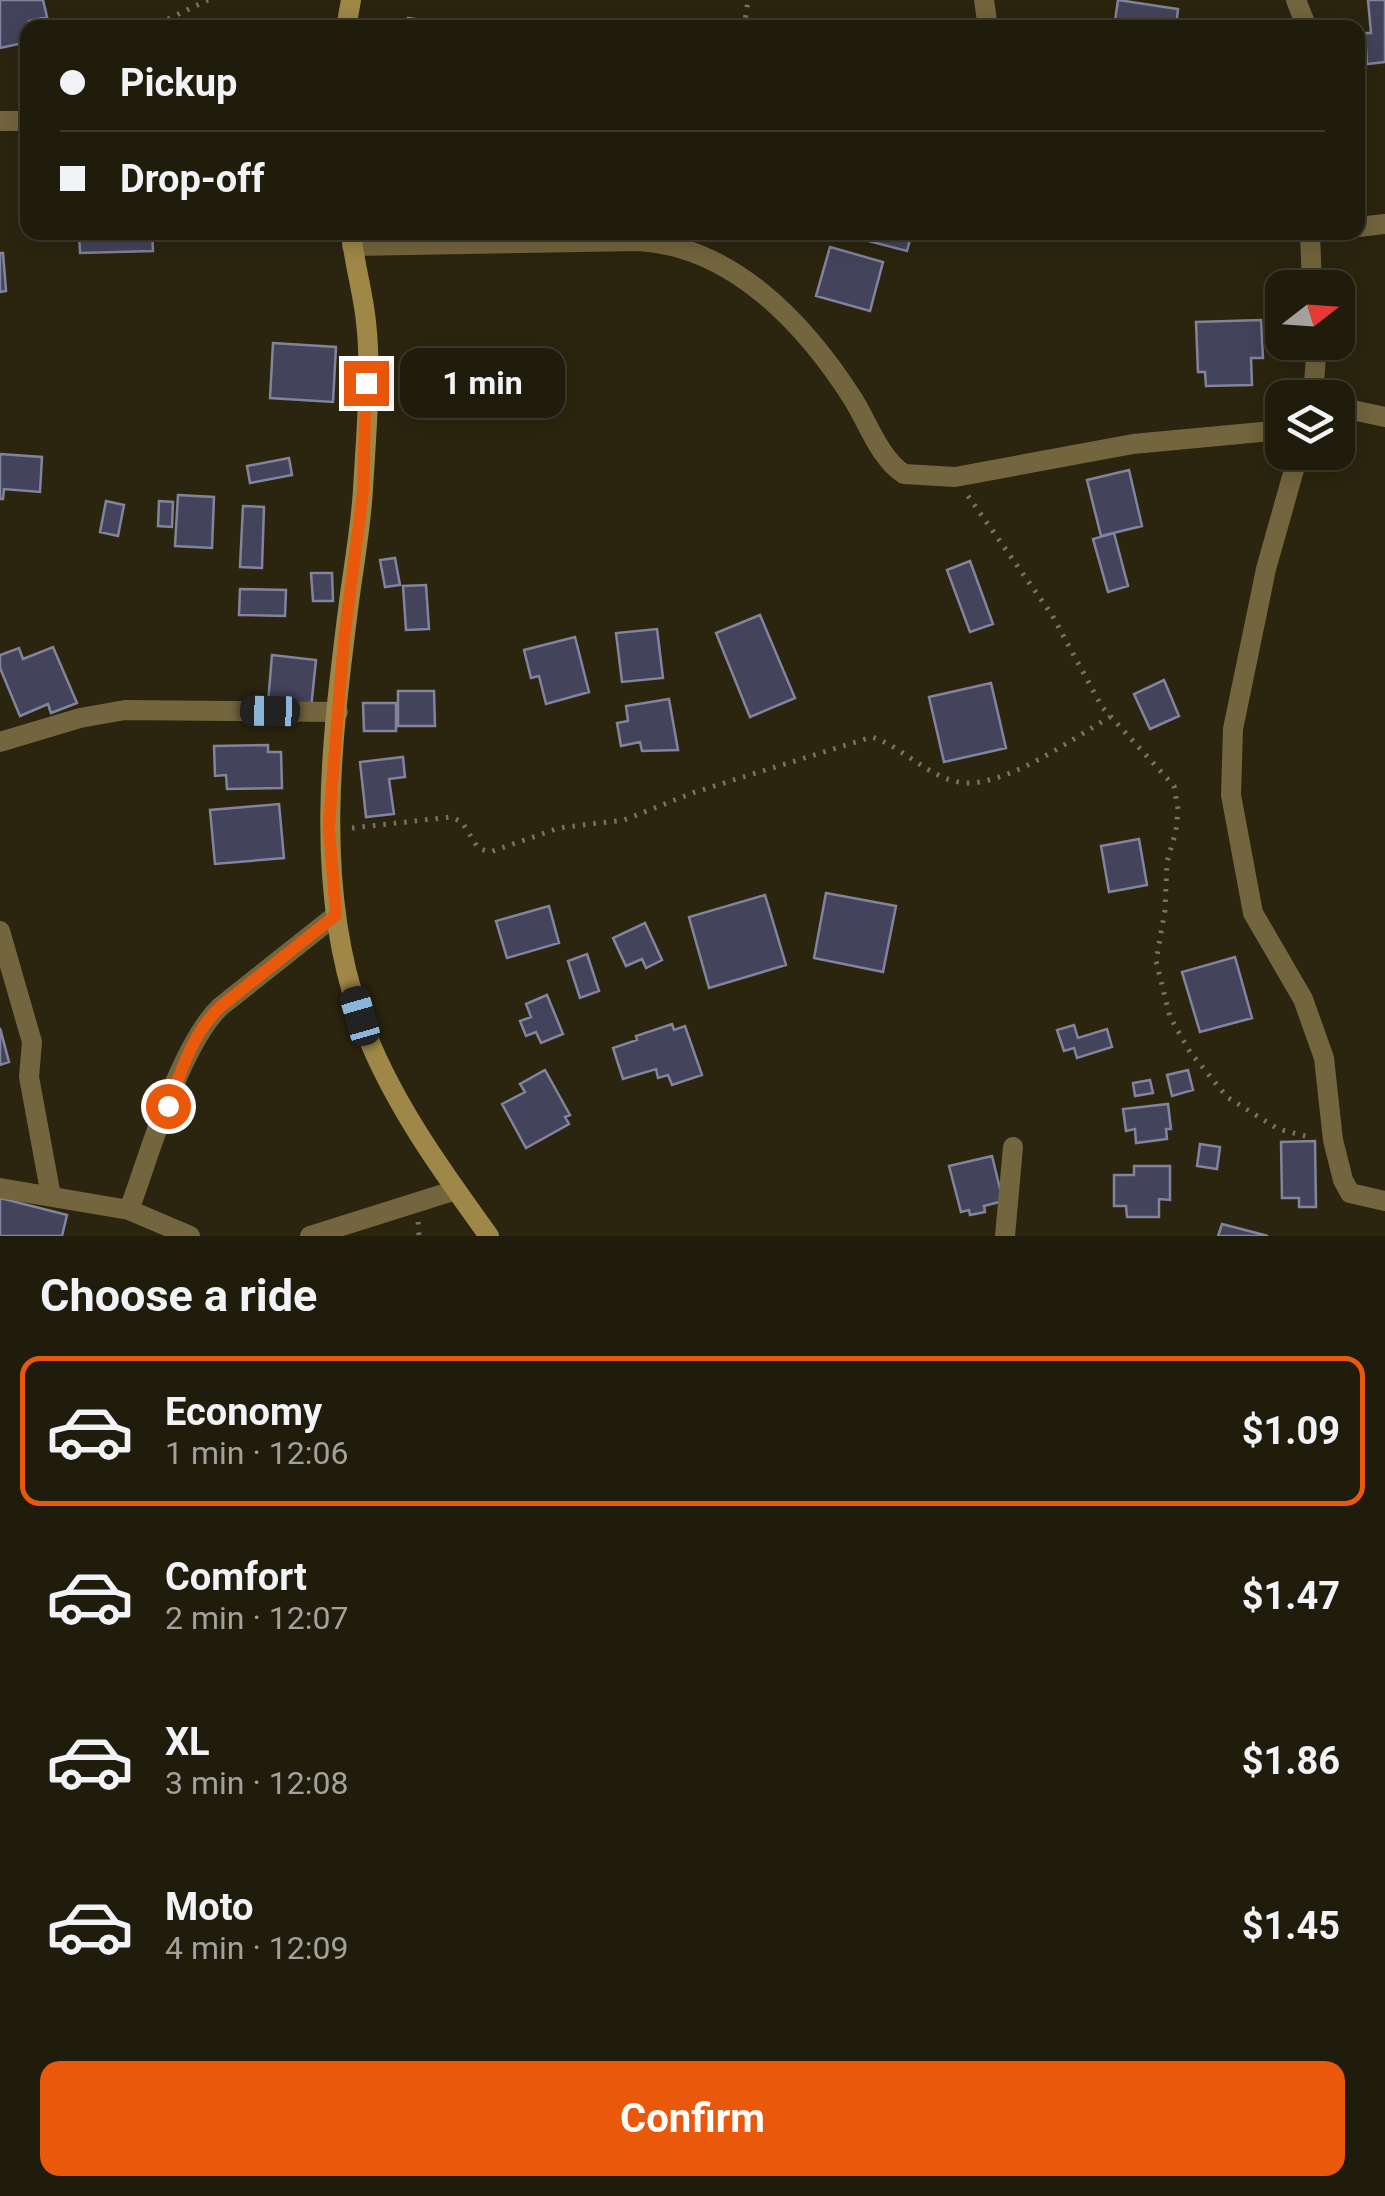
<!DOCTYPE html>
<html lang="en">
<head>
<meta charset="utf-8">
<style>
	body { margin:0; font-family:Roboto,sans-serif; background:#282514; color:#f1f3f6; height:100vh; display:flex; flex-direction:column; font-size:38px; white-space:nowrap }
	* { box-sizing:border-box; margin:0 }
	p { font-size:32px; color:#a2a19d }
	.icon { flex:none; width:55px; height:55px; fill:none; stroke:currentColor; stroke-width:2; stroke-linecap:round; stroke-linejoin:round }
	.map { position:relative; height:1236px; overflow:hidden }
	.drawer { display:flex; flex-direction:column; background:#201c0b; flex:1 }
	.drawer>* { flex:none }
	.guide { position:absolute; left:20px; top:20px; width:1345px; height:220px; border-radius:20px; box-shadow:0 5px 25px #0003,0 0 0 2px #3d3a2c; display:grid; align-content:center; height:220px; padding:0 40px; background:#201c0b }
	.needle { width:65px; rotate:73deg }
	.tools { position:absolute; left:1265px; top:270px; display:grid; gap:20px }
	.tools a { display:grid; place-items:center; width:90px; height:90px; border-radius:20px; background:#201c0b; box-shadow:0 5px 25px #0003,0 0 0 2px #3d3a2c; font-size:50px }
	.end { position:absolute; width:45px; height:45px; margin:-22px; border:12px solid #ea580c; background:#fff; box-shadow:0 0 0 5px #fff }
	.from { border-radius:50% }
	.bubble { position:absolute; height:70px; border-radius:20px; background:#201c0b; box-shadow:0 5px 25px #0003,0 0 0 2px #3d3a2c; font-size:32px; font-weight:700; line-height:70px; text-align:center }
	.car { position:absolute; width:30px; height:60px; margin:-30px -15px; border-radius:12px; box-shadow:0 0 8px 2px #0007; background:linear-gradient(#222 24%,#8ab4d8 0 40%,#222 0 76%,#8ab4d8 0 86%,#222 0) }
	.guide b { display:flex; align-items:center; gap:35px; height:95px; font-size:38px }
	.guide b+b { border-top:2px solid #3d3a2c }
	.guide i { width:25px; height:25px; background:#f1f3f6 }
	ul { padding:0; list-style:none }
	li { display:flex; align-items:center; gap:30px; height:150px; margin:0 20px 15px; padding:0 20px; border:5px solid transparent; border-radius:20px }
	li div { flex:1 }
	li b { display:block; font-size:38px }
	li em { font-style:normal; font-weight:700 }
	li.current { border-color:#ea580c }
	li>.icon { width:90px; height:90px; stroke-width:1.5 }
	h2 { padding:0 40px; font-size:45px; line-height:120px }
	.cta { display:flex; gap:20px; margin-top:auto; padding:20px 40px }
	.cta a { flex:1; height:115px; border-radius:20px; background:#ea580c; color:#fff; font-size:40px; font-weight:700; line-height:115px; text-align:center }
	.map>svg:first-child { display:block }
</style>
</head>
<body>
<div class="map">
<svg width="1385" height="1236" viewBox="0 0 1385 1236">
	<rect width="100%" height="100%" fill="#2b250f"/>
	<path fill="#43445b" stroke="#82849d" stroke-width="2.5" d="M0 0H43L47 17 29 21 28 42 0 48Z
		M1118 0 1178 9 1176 28H1114Z
		M1368 0H1385V62L1367 64 1365 33H1371Z
		M408 18 451 24 450 28H406Z
		M79 232H152L153 251 80 253Z
		M834 232H912L907 251Z
		M830 247 883 262 870 311 816 296Z
		M0 253H3L6 291 0 292Z
		M1261 320 1263 358H1251L1252 385 1206 386 1205 372H1198L1196 322Z
		M273 343 336 347 333 402 270 398Z
		M0 454 42 457 40 492 4 489 3 499H0Z
		M289 458 292 475 250 483 247 466Z
		M1129 470 1142 526 1101 536 1087 480Z
		M178 495 214 497 212 548 175 546Z
		M106 501 124 505 118 536 100 532Z
		M159 501 173 502 172 527 158 526Z
		M243 506 264 507 262 568 240 567Z
		M1114 533 1128 586 1108 592 1093 539Z
		M395 558 400 585 385 587 380 560Z
		M970 561 993 624 970 632 947 570Z
		M311 573H332L333 601H313Z
		M426 585 429 629 406 630 403 586Z
		M240 589 286 590 285 616 239 615Z
		M760 615 795 698 750 717 716 633Z
		M657 629 663 678 622 682 616 633Z
		M575 637 589 692 546 704 539 676 531 678 524 650Z
		M53 647 77 703 51 713 48 704 20 716 0 668V655L19 648 23 659Z
		M272 655 316 660 311 708 268 703Z
		M1164 680 1179 716 1150 729 1134 694Z
		M991 683 1006 748 944 762 929 697Z
		M398 691H434L435 726H398Z
		M669 699 678 750 642 751 640 742 621 746 617 723 628 721 626 706Z
		M363 703H396V731H364Z
		M268 745V752H281L282 788 227 789 226 775 215 776 214 746Z
		M403 757 405 777 389 779 394 814 366 817 360 762Z
		M279 804 284 858 215 864 210 810Z
		M1139 839 1147 885 1109 892 1101 846Z
		M826 893 896 906 883 972 814 958Z
		M765 895 786 965 709 988 689 917Z
		M549 906 559 943 507 958 496 921Z
		M645 923 662 960 646 968 642 959 626 966 613 938Z
		M587 954 599 991 580 998 568 961Z
		M1235 957 1252 1018 1200 1032 1182 972Z
		M547 995 563 1034 541 1043 536 1032 526 1036 520 1021 531 1017 526 1004Z
		M672 1024 674 1030 685 1026 702 1075 672 1085 668 1075 658 1078 656 1069 623 1079 613 1048 637 1040 636 1036Z
		M1074 1025 1078 1038 1107 1029 1112 1047 1077 1058 1074 1048 1064 1051 1057 1030Z
		M0 1028 9 1062 0 1065Z
		M545 1070 570 1115 565 1117 569 1124 526 1148 502 1104 525 1092 520 1084Z
		M1188 1070 1193 1090 1172 1096 1167 1075Z
		M1150 1080 1153 1093 1135 1096 1133 1083Z
		M1168 1104 1171 1129H1166L1167 1139 1136 1143 1135 1129 1126 1131 1123 1109Z
		M1315 1141 1316 1207H1299V1198H1282L1281 1142Z
		M1200 1144 1220 1147 1217 1169 1197 1166Z
		M992 1156 1003 1201 984 1206 985 1212 970 1215 969 1210 961 1212 949 1166Z
		M1134 1166H1170V1200L1159 1199V1217H1127L1126 1206H1114V1175H1134Z
		M0 1198 67 1215 62 1236H0Z
		M1222 1224 1268 1236H1218Z"/>
	<g fill="none" stroke-linecap="round" stroke-linejoin="round">
		<path stroke="#787361" stroke-width="5" stroke-dasharray="2.5 8" stroke-linecap="butt" d="M149 28 208 0
			M744 28 748 0
			M968 496 1052 615 1102 707 1174 786 1178 809 1176 831 1167 862 1165 910 1156 961 1170 1017 1190 1052 1227 1097 1278 1129 1309 1137
			M352 828 451 817 462 822 478 848 490 852 559 828 624 820 695 792 872 737C902 747 924 773 954 781 997 794 1073 738 1110 717
			M418 1222 419 1236"/>
		<path stroke="#73653d" stroke-width="20" d="M984 0 988 28
			M1296 0 1307 28
			M0 121H28
			M1358 227 1385 224
			M1310 232 1312 288
			M352 246 638 241C733 246 805 324 853 399 868 423 880 459 904 474L955 477 1133 444 1282 430
			M1313 398 1317 342
			M1338 407 1385 417
			M1299 452 1266 569 1233 729 1231 795 1253 913 1303 999 1324 1058 1333 1140 1343 1180 1350 1193 1385 1201
			M0 742 80 718 125 710 338 712
			M0 931 32 1042 29 1077 51 1196
			M0 1188 129 1210 190 1236
			M129 1210C150 1154 179 1047 220 1007L336 915
			M310 1236 456 1190
			M1005 1236 1013 1147"/>
		<path stroke="#9f8847" stroke-width="20" d="M346 28 351 0
			M351 232C354 263 363 292 366 322 372 374 366 436 363 489 361 526 354 564 349 602 332 737 313 882 359 1014 387 1095 439 1167 489 1236"/>
	</g>
	<g fill="none" stroke-linecap="round" stroke-linejoin="round">
		<path stroke="#ea580c" stroke-width="12" d="M168 1106C182 1070 192 1034 220 1007L336 915 329 828 332 784 344 639 363 492 366 383"/>
	</g>
</svg>
<div class="tools">
<a><svg class="needle" viewBox="-14 -14 28 28"><path d="M0-13l5 13h-10z" fill="#e53935"/><path d="M0 13l5-13h-10z" fill="#a2a19d"/></svg></a>
<a><svg class="icon" aria-label="layers" viewBox="0 0 24 24"><path d="M12 4l9 5-9 5-9-5zM3 14l9 5 9-5"/></svg></a>
</div>
<i class="end from" style="left:168px;top:1106px"></i>
<i class="end" style="left:366px;top:383px"></i>
<div class="bubble" style="left:400px;top:348px;width:165px">1 min</div>
<i class="car" style="left:270px;top:711px;rotate:271deg"></i>
<i class="car" style="left:360px;top:1016px;rotate:344deg"></i>
<div class="guide">
<b><i class="from"></i>Pickup</b>
<b><i></i>Drop-off</b>
</div>
</div>
<section class="drawer">
<h2>Choose a ride</h2>
<ul>
<li class="current"><svg class="icon" aria-label="car" viewBox="0 0 24 24"><path d="M5 17H2v-5l4-1 3-4h7l3 4 3 1v5h-3M9 17h6M6 11h13"/><circle cx="7" cy="17" r="2"/><circle cx="17" cy="17" r="2"/></svg><div><b>Economy</b><p>1 min · 12:06</p></div><em>$1.09</em></li>
<li><svg class="icon" aria-label="car" viewBox="0 0 24 24"><path d="M5 17H2v-5l4-1 3-4h7l3 4 3 1v5h-3M9 17h6M6 11h13"/><circle cx="7" cy="17" r="2"/><circle cx="17" cy="17" r="2"/></svg><div><b>Comfort</b><p>2 min · 12:07</p></div><em>$1.47</em></li>
<li><svg class="icon" aria-label="car" viewBox="0 0 24 24"><path d="M5 17H2v-5l4-1 3-4h7l3 4 3 1v5h-3M9 17h6M6 11h13"/><circle cx="7" cy="17" r="2"/><circle cx="17" cy="17" r="2"/></svg><div><b>XL</b><p>3 min · 12:08</p></div><em>$1.86</em></li>
<li><svg class="icon" aria-label="car" viewBox="0 0 24 24"><path d="M5 17H2v-5l4-1 3-4h7l3 4 3 1v5h-3M9 17h6M6 11h13"/><circle cx="7" cy="17" r="2"/><circle cx="17" cy="17" r="2"/></svg><div><b>Moto</b><p>4 min · 12:09</p></div><em>$1.45</em></li>
</ul>
<div class="cta"><a>Confirm</a></div>
</section>
</body>
</html>
